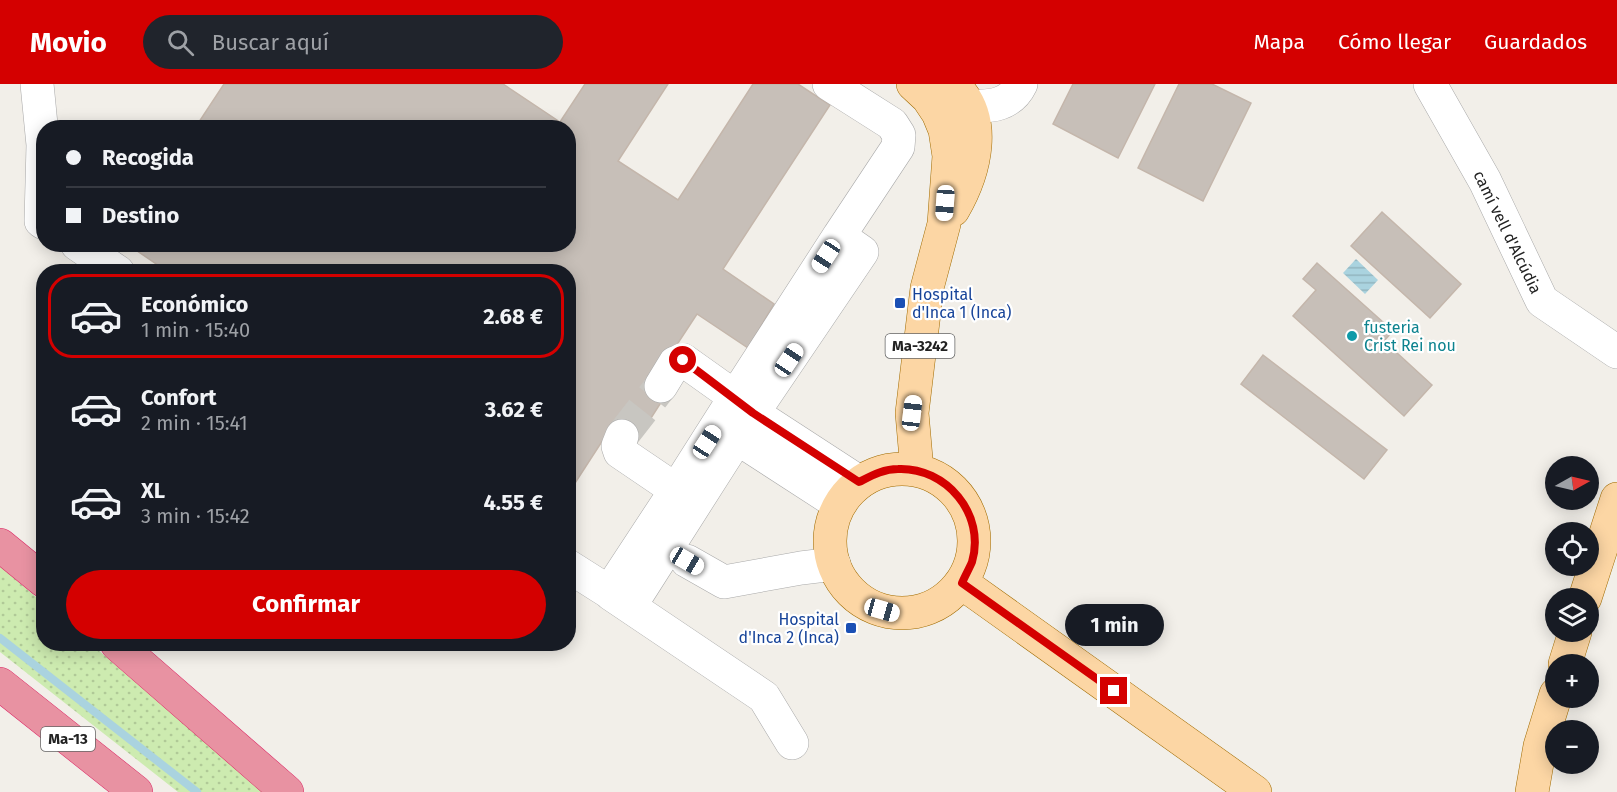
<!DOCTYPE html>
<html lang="es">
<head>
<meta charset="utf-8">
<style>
	body { margin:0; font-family:"Fira Sans",sans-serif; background:#20242c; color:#f1f3f6; height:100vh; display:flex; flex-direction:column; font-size:22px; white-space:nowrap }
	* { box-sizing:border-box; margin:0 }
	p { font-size:20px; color:#9ea1a6 }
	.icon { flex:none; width:33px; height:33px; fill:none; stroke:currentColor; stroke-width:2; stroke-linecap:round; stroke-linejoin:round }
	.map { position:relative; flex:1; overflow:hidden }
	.panel { position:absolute; left:36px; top:180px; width:540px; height:387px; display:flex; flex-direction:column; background:#171b24; border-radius:24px; box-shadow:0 3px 15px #0003 }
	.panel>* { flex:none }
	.hud { position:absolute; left:36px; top:36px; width:540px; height:132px; border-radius:24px; box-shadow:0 3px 15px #0003; display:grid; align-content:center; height:132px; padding:0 30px; background:#171b24 }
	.needle { width:39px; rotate:82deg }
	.controls { position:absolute; left:1545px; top:372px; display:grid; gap:12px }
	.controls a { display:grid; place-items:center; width:54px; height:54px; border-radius:50%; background:#171b24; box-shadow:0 3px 15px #0003; font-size:30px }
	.end { position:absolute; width:27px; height:27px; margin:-14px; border:8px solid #d40000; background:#fff; box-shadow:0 0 0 3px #fff }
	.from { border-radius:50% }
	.bubble { position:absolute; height:42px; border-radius:21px; background:#171b24; box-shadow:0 3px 15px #0003; font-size:20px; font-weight:700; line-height:42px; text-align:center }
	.car { position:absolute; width:18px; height:36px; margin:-18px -9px; border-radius:8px; box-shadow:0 0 4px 2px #0007; background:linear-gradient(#fff 24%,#345 0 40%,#fff 0 76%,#345 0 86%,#fff 0) }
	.hud b { display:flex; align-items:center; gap:21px; height:57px; font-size:22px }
	.hud b+b { border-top:2px solid #363941 }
	.hud i { width:15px; height:15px; background:#f1f3f6 }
	ul { padding:10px 0 0; list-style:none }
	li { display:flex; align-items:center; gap:18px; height:84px; margin:0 12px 9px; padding:0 18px; border:3px solid transparent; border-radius:24px }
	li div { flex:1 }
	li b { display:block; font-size:22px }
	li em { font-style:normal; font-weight:700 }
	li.active { border-color:#d40000 }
	li>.icon { width:54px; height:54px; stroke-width:1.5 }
	.cta { display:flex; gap:12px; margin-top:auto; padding:12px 30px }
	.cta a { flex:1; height:69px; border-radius:36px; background:#d40000; color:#fff; font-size:24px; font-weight:700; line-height:69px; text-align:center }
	header { display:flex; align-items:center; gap:36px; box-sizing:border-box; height:84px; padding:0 30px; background:#d40000; color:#fff }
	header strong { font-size:28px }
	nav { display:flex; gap:33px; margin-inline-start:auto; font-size:21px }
	.search { width:420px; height:54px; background:#20242c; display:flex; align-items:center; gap:15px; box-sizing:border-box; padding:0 21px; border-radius:33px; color:#9ea1a6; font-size:22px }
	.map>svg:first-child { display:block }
</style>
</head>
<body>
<header>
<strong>Movio</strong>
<div class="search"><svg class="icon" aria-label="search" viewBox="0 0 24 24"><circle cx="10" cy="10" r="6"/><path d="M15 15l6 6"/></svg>Buscar aquí</div>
<nav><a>Mapa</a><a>Cómo llegar</a><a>Guardados</a></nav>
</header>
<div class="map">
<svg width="1617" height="708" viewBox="0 0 1617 708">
	<defs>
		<pattern id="grass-dots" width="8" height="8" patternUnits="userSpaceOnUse" patternTransform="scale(1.5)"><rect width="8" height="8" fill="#cdebb0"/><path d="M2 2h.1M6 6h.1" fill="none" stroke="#b0c997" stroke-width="1.8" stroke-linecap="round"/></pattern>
		<pattern id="water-rules" width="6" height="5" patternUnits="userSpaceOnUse" patternTransform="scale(1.5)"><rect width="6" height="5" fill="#aad3df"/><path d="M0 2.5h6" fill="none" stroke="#92b5bf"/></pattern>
	</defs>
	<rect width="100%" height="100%" fill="#f2efe9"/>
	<path fill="url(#grass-dots)" d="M0 482 43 519 44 560H91L263 708H178L0 568Z"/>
	<path fill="url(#water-rules)" d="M1356 175 1378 196 1365 210 1343 189Z"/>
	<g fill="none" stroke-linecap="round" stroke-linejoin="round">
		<path stroke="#aad3df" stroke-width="8" d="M0 554 197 708"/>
	</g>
	<path fill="#c7bfb8" stroke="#c4b6ab" stroke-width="1.5" d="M224 0H503L560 38 585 0H668L618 77 678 116 753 0H798L830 21 723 185 774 220 748 264 697 230 653 297 669 306 635 359 610 345 568 410V188H168L127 160H568V44H195Z
		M1073 0H1155L1118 74 1053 40Z
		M1179 0H1212L1251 19 1203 117 1138 84Z
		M1382 128 1461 200 1430 234 1351 162Z
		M1317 179 1393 247 1384 257 1432 301 1404 332 1293 232 1316 206 1303 195Z
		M1263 271 1387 366 1364 395 1241 300Z"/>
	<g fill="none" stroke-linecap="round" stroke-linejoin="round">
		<path stroke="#c8c6c1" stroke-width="33" stroke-dasharray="33 16" stroke-linecap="butt" d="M622 352 661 302"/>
		<defs>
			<path id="minor" d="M37 0 43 61 41 137 44 139
				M829 0 892 40 899 51 898 63 839 152
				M1430 0 1485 97 1542 217 1617 268
				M970 22C991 23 1011 21 1021 0
				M77 160 118 188
				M661 302 675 279 683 276 735 313 839 152 862 168 753 329 859 398
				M720 343 839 420
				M687 477 724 498 801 484 834 480
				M568 482 609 508 676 406 620 368 618 362 622 352
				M611 510 764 613 792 659
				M630 522 753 329 735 313 676 406"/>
			<path id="major" d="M913 0 928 14 938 29 945 46 949 72 944 140 927 204 912 329 917 386
				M952 0C990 33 975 88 953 126
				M830 457a72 72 0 1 1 144 0a72 72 0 1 1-144 0Z
				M962 499 1255 708
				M1585 514 1617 415
				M1565 580 1575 548
				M1532 708 1540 662 1556 610"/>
			<path id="highway" d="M0 461 44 497
				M117 560 287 708
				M0 600 136 708"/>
		</defs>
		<use href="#minor" stroke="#a9a9a9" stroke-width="34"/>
		<use href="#major" stroke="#a06b00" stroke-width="34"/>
		<use href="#highway" stroke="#dc2a67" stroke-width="34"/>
		<use href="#minor" stroke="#fff" stroke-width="33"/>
		<use href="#major" stroke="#fcd6a4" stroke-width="33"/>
		<use href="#highway" stroke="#e892a2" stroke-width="33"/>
	</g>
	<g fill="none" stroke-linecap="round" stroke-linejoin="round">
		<path stroke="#d40000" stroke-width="8" d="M683 276 753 329 859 398C871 392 883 385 898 385 946 383 986 430 972 478 969 485 965 492 962 499L1114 607"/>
	</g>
	<g fill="#1a4fb4" stroke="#fff" stroke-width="2">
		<rect x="894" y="213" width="12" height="12" rx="3"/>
		<rect x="845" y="538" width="12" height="12" rx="3"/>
	</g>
	<circle fill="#0f9aa8" stroke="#fff" stroke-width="2" cx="1352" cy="252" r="6"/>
	<g text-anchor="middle" stroke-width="4.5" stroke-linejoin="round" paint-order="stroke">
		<g fill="#fff" stroke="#646464" stroke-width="1.5">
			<rect x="885.5" y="250" width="69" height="24" rx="4.5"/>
			<rect x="41" y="643" width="54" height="24" rx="4.5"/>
		</g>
		<g font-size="15" font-weight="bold" fill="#222">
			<text x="920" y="267">Ma-3242</text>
			<text x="68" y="660">Ma-13</text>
		</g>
		<g font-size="16" fill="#222" stroke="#fff">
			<text transform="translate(1508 148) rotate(64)" y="6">camí vell d'Alcúdia</text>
		</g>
		<g font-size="16" fill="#164399" stroke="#fff" text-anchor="start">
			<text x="912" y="216">Hospital<tspan x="912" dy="18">d'Inca 1 (Inca)</tspan></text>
			<text x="839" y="541" text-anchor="end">Hospital<tspan x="839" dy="18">d'Inca 2 (Inca)</tspan></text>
		</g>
		<g font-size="16" fill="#0d838f" stroke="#fff" text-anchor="start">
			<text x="1364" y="249">fusteria<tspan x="1364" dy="18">Crist Rei nou</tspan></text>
		</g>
	</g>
</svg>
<div class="controls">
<a><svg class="needle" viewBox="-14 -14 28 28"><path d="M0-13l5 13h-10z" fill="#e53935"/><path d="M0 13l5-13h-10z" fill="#9ea1a6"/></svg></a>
<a><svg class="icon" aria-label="locate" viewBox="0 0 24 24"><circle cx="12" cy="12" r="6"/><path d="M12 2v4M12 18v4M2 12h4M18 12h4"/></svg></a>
<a><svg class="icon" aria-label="layers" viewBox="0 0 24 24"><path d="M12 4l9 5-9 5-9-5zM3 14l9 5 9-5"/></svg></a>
<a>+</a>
<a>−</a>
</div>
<i class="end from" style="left:683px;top:276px"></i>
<i class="end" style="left:1114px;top:607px"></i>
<div class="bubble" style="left:1065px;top:520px;width:99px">1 min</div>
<i class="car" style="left:945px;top:119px;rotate:184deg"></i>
<i class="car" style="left:826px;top:172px;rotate:213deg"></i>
<i class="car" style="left:789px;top:276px;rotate:34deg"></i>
<i class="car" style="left:912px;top:329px;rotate:7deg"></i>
<i class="car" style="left:707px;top:358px;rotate:33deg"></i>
<i class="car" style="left:687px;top:477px;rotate:120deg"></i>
<i class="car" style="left:882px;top:526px;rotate:106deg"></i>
<div class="hud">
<b><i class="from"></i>Recogida</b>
<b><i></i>Destino</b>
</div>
<section class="panel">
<ul>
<li class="active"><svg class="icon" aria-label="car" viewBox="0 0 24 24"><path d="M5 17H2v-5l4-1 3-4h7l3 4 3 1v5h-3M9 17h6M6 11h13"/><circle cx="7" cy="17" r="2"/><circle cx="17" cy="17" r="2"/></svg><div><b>Económico</b><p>1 min · 15:40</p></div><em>2.68 €</em></li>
<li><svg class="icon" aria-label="car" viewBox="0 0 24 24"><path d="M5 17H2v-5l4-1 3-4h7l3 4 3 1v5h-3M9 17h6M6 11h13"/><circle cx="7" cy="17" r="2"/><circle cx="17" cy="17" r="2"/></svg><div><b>Confort</b><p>2 min · 15:41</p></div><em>3.62 €</em></li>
<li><svg class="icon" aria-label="car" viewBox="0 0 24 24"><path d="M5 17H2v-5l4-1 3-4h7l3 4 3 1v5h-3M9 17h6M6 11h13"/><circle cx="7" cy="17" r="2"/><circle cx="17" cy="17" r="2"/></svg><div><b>XL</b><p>3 min · 15:42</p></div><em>4.55 €</em></li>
</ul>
<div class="cta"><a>Confirmar</a></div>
</section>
</div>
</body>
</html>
